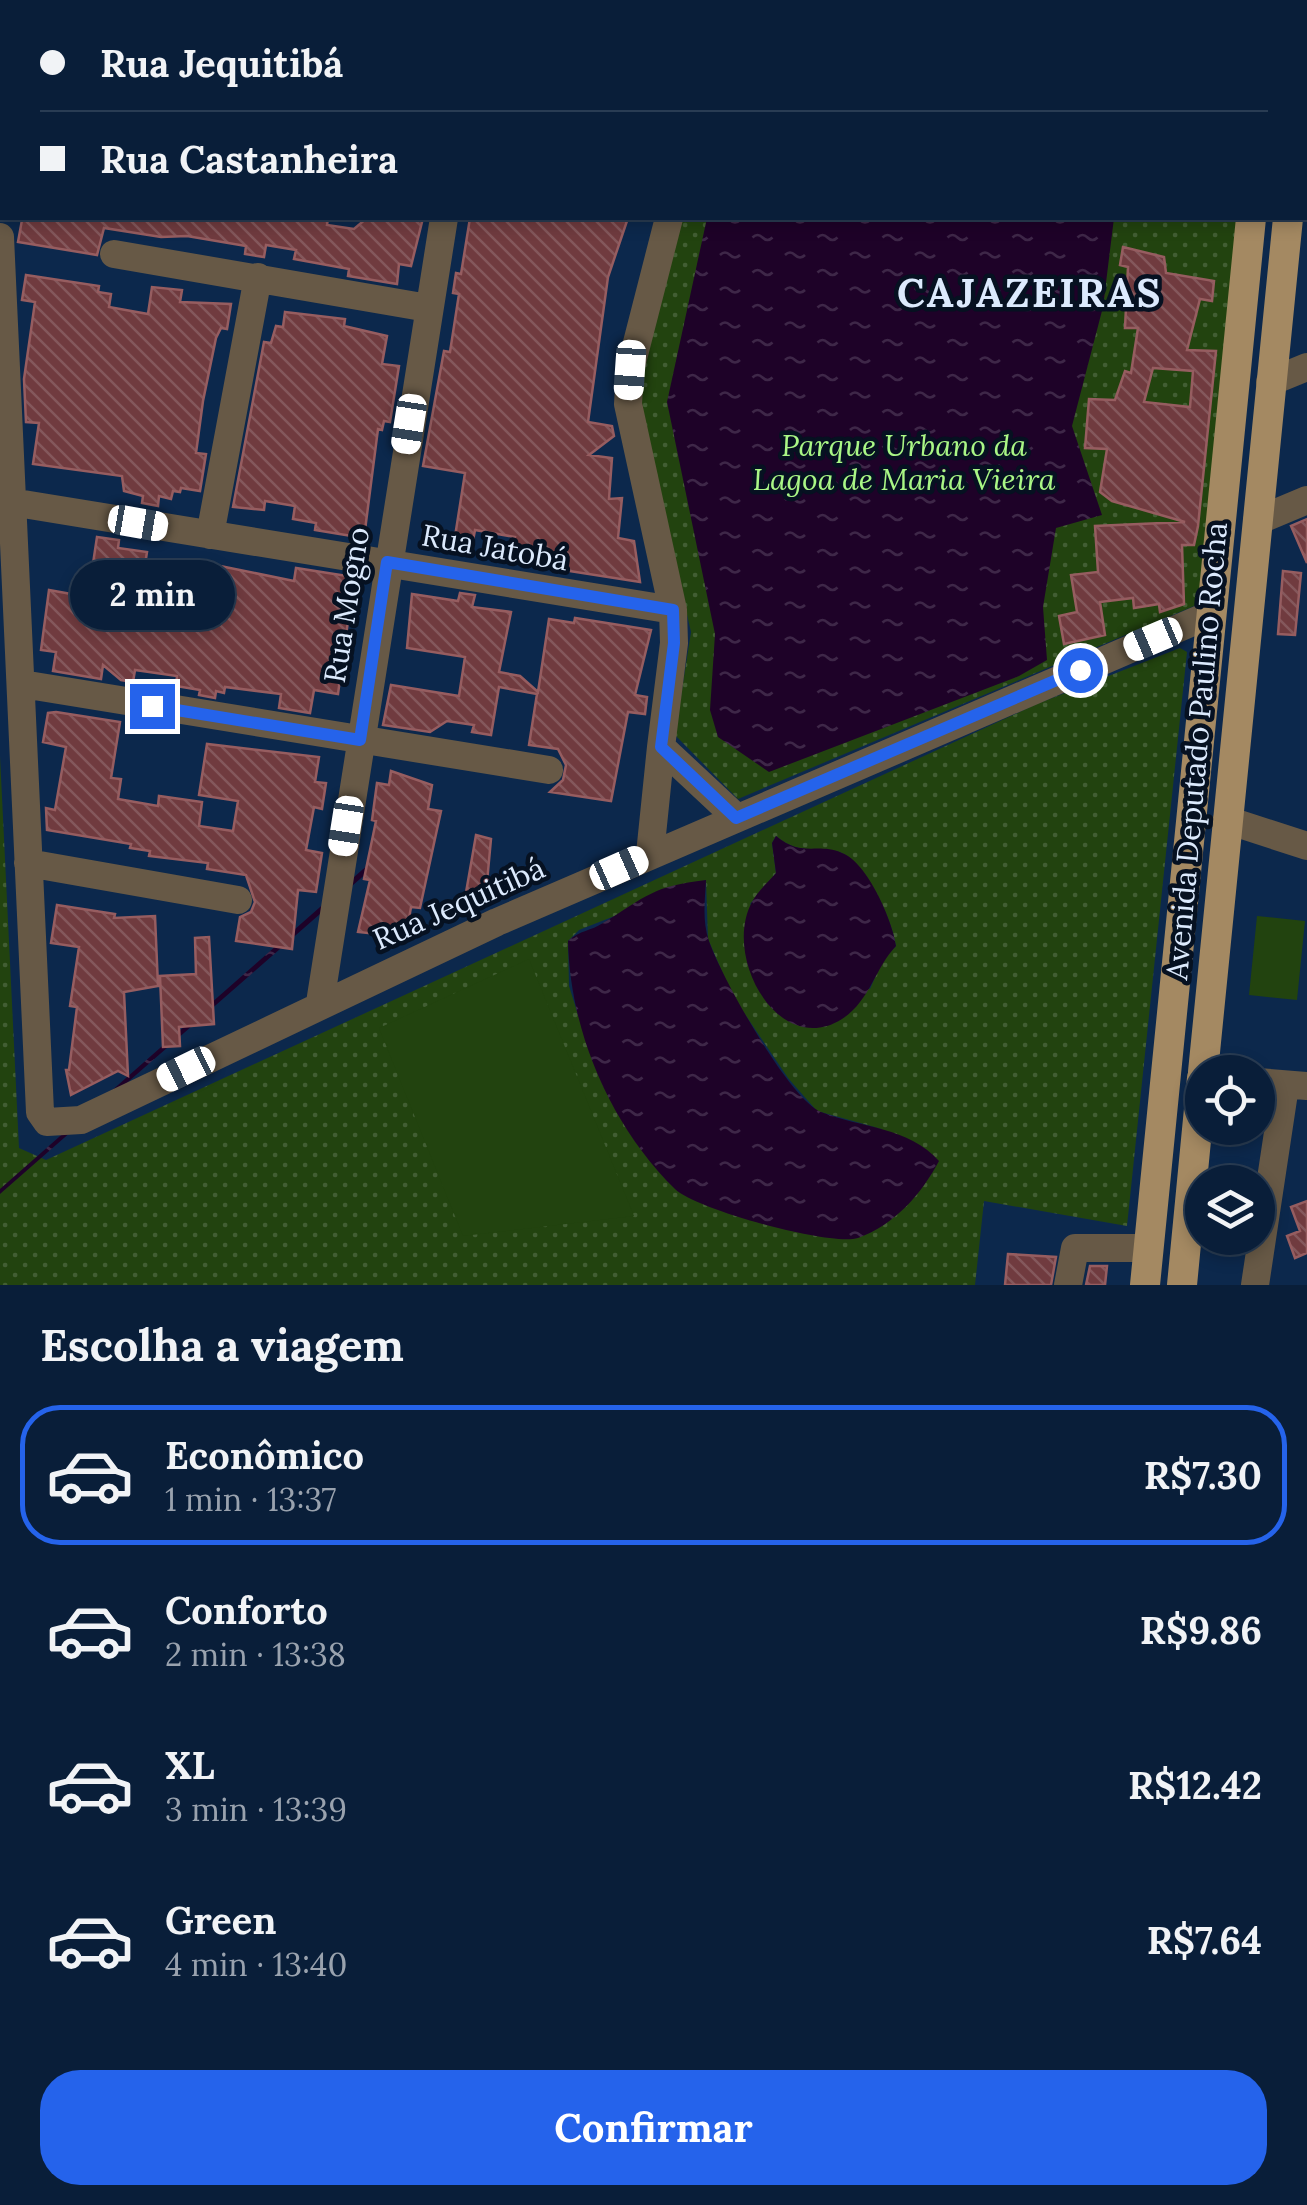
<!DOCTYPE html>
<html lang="pt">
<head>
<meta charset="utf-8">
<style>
	body { margin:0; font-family:Lora,serif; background:#122741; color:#f1f3f6; height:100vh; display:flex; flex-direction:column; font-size:38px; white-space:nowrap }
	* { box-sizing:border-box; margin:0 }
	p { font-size:32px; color:#99a2ae }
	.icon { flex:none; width:55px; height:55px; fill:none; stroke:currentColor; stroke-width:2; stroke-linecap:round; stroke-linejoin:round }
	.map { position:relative; height:1285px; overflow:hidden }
	.drawer { display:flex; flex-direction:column; background:#091e39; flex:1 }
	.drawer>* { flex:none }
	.hud { position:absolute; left:0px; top:0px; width:1308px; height:220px; box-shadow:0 5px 15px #0003,0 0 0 2px #293c53; display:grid; align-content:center; height:220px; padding:0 40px; background:#091e39 }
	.fabs { position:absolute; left:1185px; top:1055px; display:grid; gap:20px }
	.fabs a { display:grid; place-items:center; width:90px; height:90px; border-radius:50%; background:#091e39; box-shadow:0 5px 15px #0003,0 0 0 2px #293c53; font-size:50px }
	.end { position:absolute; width:45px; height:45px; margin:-22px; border:12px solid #2563eb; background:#fff; box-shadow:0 0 0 5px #fff }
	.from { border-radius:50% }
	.bubble { position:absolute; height:70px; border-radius:35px; background:#091e39; box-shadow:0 5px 15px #0003,0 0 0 2px #293c53; font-size:32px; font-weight:700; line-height:70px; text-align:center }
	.car { position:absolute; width:30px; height:60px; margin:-30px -15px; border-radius:12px; box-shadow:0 0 8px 2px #0007; background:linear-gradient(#fff 24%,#345 0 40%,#fff 0 76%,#345 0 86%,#fff 0) }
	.hud b { display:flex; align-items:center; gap:35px; height:95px; font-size:38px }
	.hud b+b { border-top:2px solid #293c53 }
	.hud i { width:25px; height:25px; background:#f1f3f6 }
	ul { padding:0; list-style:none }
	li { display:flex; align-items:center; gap:30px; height:140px; margin:0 20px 15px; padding:0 20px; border:5px solid transparent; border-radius:40px }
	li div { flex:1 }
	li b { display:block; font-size:38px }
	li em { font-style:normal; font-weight:700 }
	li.active { border-color:#2563eb }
	li>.icon { width:90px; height:90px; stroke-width:1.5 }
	h2 { padding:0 40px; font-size:45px; line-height:120px }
	.primary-button { display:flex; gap:20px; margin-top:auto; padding:20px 40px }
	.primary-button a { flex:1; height:115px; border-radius:40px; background:#2563eb; color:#fff; font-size:40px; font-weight:700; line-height:115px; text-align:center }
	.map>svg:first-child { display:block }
</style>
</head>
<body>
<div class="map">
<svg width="1307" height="1285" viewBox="0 0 1307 1285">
	<defs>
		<pattern id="green-dots" width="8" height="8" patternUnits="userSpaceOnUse" patternTransform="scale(2.5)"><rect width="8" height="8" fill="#22430f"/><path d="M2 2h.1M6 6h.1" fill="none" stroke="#425e33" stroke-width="1.8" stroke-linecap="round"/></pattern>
		<pattern id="water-ripples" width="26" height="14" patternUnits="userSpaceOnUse" patternTransform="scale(2.5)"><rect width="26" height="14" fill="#1e0228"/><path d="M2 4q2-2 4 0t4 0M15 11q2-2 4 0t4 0" fill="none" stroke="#3e2748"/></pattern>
		<pattern id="building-back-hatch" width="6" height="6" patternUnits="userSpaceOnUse" patternTransform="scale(2.5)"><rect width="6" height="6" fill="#703b3f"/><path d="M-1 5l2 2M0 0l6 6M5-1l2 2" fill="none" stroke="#84585c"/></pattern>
	</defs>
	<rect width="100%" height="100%" fill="#0c284c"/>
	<path fill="url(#green-dots)" fill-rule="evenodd" d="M680 218H1240L1204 597 1194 606 738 799 675 735 691 632 641 413 639 392Z
		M1180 648 1187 652 1127 1226 984 1201 975 1285H0V756L19 1148 46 1160 1037 704ZM776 836C796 853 811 848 835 851 863 854 893 921 896 946L882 961 870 989 750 904 776 873 772 843ZM706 880 708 939 732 995 788 1078 817 1111 882 1129 593 1062 569 986 568 941 579 930Z"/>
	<path fill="#22430f" d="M1257 916 1305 921 1297 1000 1249 995Z
		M529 959 634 1216 463 1236 379 1028Z"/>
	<path fill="url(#water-ripples)" d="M763 0H1100L1105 2H762Z
		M707 218H1114L1103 307 1072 426 1102 515 1056 528 1043 607 1047 660 1019 676 769 772 718 737 710 710 715 634 667 402Z
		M776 836C802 858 817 842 842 853 867 862 893 921 896 946 875 968 870 1001 842 1019 779 1059 722 957 752 902 757 892 768 882 776 873L772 843Z
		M379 855 384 858 0 1194V1189Z
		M706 880C705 900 702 921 709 941 721 976 788 1098 821 1112 861 1128 909 1127 939 1161 922 1193 895 1225 858 1238 831 1247 695 1209 675 1189 610 1125 570 1031 568 941 580 930 591 931 603 923 647 896 653 886 706 880Z"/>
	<path fill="url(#building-back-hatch)" stroke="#965d60" stroke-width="2.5" fill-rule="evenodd" d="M28 218H328L327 225 354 229 367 218H423L411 266 399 264 397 284 348 276 349 269 294 259 296 250 266 245 264 257 245 254 246 246 187 236 161 237 104 228 97 255 18 242 22 220Z
		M470 218 627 221 608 277 588 422 612 426 614 436 589 455 612 458 609 499 622 498 618 538 634 541 640 582 550 568 552 558 512 551 515 537 475 530 472 546 454 543 465 473 423 466 444 351 450 352 459 294 453 293 456 273 461 274Z
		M1123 247 1164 257 1166 273 1214 281 1212 301 1200 299 1187 350 1216 351 1198 526 1194 545H1182L1184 604 1160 612 1159 604 1134 608 1133 598 1100 602 1105 635 1064 644 1059 616 1077 612 1071 575 1098 572 1095 526 1185 522 1112 501 1100 492 1107 449 1085 448 1089 399 1115 400 1125 371 1131 373 1138 328H1125L1128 267 1120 265ZM1153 368 1193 371 1190 407 1144 402Z
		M26 275 99 286 98 292 111 294 109 307 148 314 152 287 182 290 180 302 231 304 227 329 221 328 216 338 203 401 196 453 206 454 200 491 181 488 180 492 173 491 171 499 159 496 158 506 142 503 143 496 124 491 122 476 33 464 39 423 26 422 24 379 35 302 22 300Z
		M285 312 345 319 344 326 387 336 382 364 399 366 390 422 384 421 382 430 378 429 364 538 315 530 316 523 293 519 295 506 265 501 264 510 233 507 264 342 271 343 276 326 283 327Z
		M1307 519V563L1291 526Z
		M97 537 119 540 118 548 147 552 145 565 175 570 218 572 220 566 294 581 296 568 360 578 356 599H351L338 694 314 690 310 713 279 708 281 694 225 687 224 693 216 691 215 698 199 695 200 690 176 686 177 676 135 670 133 682 121 680 103 665 101 679 53 671 56 652 41 650 49 590 88 597Z
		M1283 571 1301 573 1295 635 1278 634Z
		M460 593 475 595 472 607 511 612 499 672 520 676 538 692 549 619 574 623 575 618 651 630 635 695 647 697 645 714 628 712 611 801 550 792 563 780 566 765 558 749 529 745 537 694 499 687 491 735 472 732 474 725 447 721 430 732 383 725 391 685 459 696 465 657 407 648 412 594 458 601Z
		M56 712 120 722 111 778 121 779 118 799 158 806 159 796 202 802 199 826 233 831 238 801 199 795 207 744 319 757 315 782 326 783 322 809 314 807 306 850 322 853 316 892 298 890 292 949 236 941 240 917 251 912 255 902 246 875 207 869 208 863 149 856 150 851 130 848 131 844 47 830 46 808 55 810 66 747 43 742 48 713Z
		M391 771 432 785 428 809 441 811 420 908 411 907 407 930 396 928 395 936 358 932 370 880 364 879 376 821 372 820 377 783 389 785Z
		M476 835 491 839 486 893 464 904Z
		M57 905 115 914 114 918 155 916 158 986 124 992 128 1076 118 1071 71 1095 66 1070H69L77 1007 70 1006 79 947 51 943Z
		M209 937 214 1024 179 1027 180 1046 163 1047 160 976 196 974 195 938Z
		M1307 1201V1253L1295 1258 1287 1236 1300 1231 1291 1207Z
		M1008 1254 1056 1257 1051 1285H1005Z
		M1090 1266H1107L1105 1285H1086Z"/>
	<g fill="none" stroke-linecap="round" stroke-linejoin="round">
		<path stroke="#675946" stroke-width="28" d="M164 2 165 0
			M343 2V0
			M521 2V0
			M720 2 721 0
			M0 58 2 59
			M1305 136H1307
			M669 218 630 370 628 404 673 610 674 643 661 747 737 818
			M0 237 39 1090 40 1112 47 1122 81 1120 497 922 1209 615
			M114 254 428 308
			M1270 382 1307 367
			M11 502 673 610
			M1257 521 1307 500
			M210 535 258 277
			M22 684 549 770
			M1227 820 1307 846
			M650 854 661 747
			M28 863 238 900
			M320 1003 444 218
			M1258 1082 1307 1086
			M1068 1285 1075 1248H1149
			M1255 1285 1285 1086"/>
		<path stroke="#a48962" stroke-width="30" d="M1273 2V0
			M1305 51 1307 31
			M1203 1072 1288 218
			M1145 1285 1251 218
			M1182 1285 1202 1078"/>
	</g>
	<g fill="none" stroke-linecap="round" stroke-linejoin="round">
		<path stroke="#2563eb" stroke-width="12" d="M152 706 360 740 387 562 673 610 674 643 661 747 736 818 1080 670"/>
	</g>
	<g text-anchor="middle" stroke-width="9" stroke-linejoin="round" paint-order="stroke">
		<g font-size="30" font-style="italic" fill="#aaf786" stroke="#061121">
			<text x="904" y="456">Parque Urbano da<tspan x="904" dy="34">Lagoa de Maria Vieira</tspan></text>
		</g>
		<g font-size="30" fill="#dceafd" stroke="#061121">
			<text transform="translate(495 548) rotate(10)" y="10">Rua Jatobá</text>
			<text transform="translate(347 605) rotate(-81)" y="10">Rua Mogno</text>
			<text transform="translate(1197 751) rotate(-85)" y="10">Avenida Deputado Paulino Rocha</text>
			<text transform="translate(459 904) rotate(-24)" y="10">Rua Jequitibá</text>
		</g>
		<g font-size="40" font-weight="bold" letter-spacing="2.5" fill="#dceafd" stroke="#061121">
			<text x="1030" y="307">CAJAZEIRAS</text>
		</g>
	</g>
</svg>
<div class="fabs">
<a><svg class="icon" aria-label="locate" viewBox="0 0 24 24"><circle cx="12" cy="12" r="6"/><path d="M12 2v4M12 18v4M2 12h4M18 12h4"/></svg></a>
<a><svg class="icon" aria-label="layers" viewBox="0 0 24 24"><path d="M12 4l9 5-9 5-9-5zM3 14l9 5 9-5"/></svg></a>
</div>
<i class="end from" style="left:1080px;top:670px"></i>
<i class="end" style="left:152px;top:706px"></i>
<div class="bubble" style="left:70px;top:560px;width:165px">2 min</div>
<i class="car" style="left:630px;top:370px;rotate:184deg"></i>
<i class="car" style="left:409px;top:424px;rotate:189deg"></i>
<i class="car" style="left:138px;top:523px;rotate:100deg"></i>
<i class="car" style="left:1153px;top:639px;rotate:247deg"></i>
<i class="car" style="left:346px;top:826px;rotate:189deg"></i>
<i class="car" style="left:619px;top:868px;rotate:66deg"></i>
<i class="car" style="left:186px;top:1069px;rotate:244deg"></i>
<div class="hud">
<b><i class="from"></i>Rua Jequitibá</b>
<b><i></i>Rua Castanheira</b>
</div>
</div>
<section class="drawer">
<h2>Escolha a viagem</h2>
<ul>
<li class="active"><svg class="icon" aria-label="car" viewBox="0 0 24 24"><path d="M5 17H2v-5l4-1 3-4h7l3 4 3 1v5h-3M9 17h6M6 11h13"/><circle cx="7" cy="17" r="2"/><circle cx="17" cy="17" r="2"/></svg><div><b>Econômico</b><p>1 min · 13:37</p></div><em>R$7.30</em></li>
<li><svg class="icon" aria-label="car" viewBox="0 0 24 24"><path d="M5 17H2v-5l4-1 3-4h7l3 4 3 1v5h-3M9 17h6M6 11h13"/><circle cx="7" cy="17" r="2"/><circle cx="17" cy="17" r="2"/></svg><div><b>Conforto</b><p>2 min · 13:38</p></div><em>R$9.86</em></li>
<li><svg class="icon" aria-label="car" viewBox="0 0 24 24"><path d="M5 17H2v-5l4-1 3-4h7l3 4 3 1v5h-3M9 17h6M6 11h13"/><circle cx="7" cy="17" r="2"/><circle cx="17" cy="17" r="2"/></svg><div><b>XL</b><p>3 min · 13:39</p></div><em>R$12.42</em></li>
<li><svg class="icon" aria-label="car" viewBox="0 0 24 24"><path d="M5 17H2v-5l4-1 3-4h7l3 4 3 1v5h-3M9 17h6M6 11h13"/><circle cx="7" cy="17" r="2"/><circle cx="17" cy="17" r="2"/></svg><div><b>Green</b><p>4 min · 13:40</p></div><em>R$7.64</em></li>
</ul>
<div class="primary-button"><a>Confirmar</a></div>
</section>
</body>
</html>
